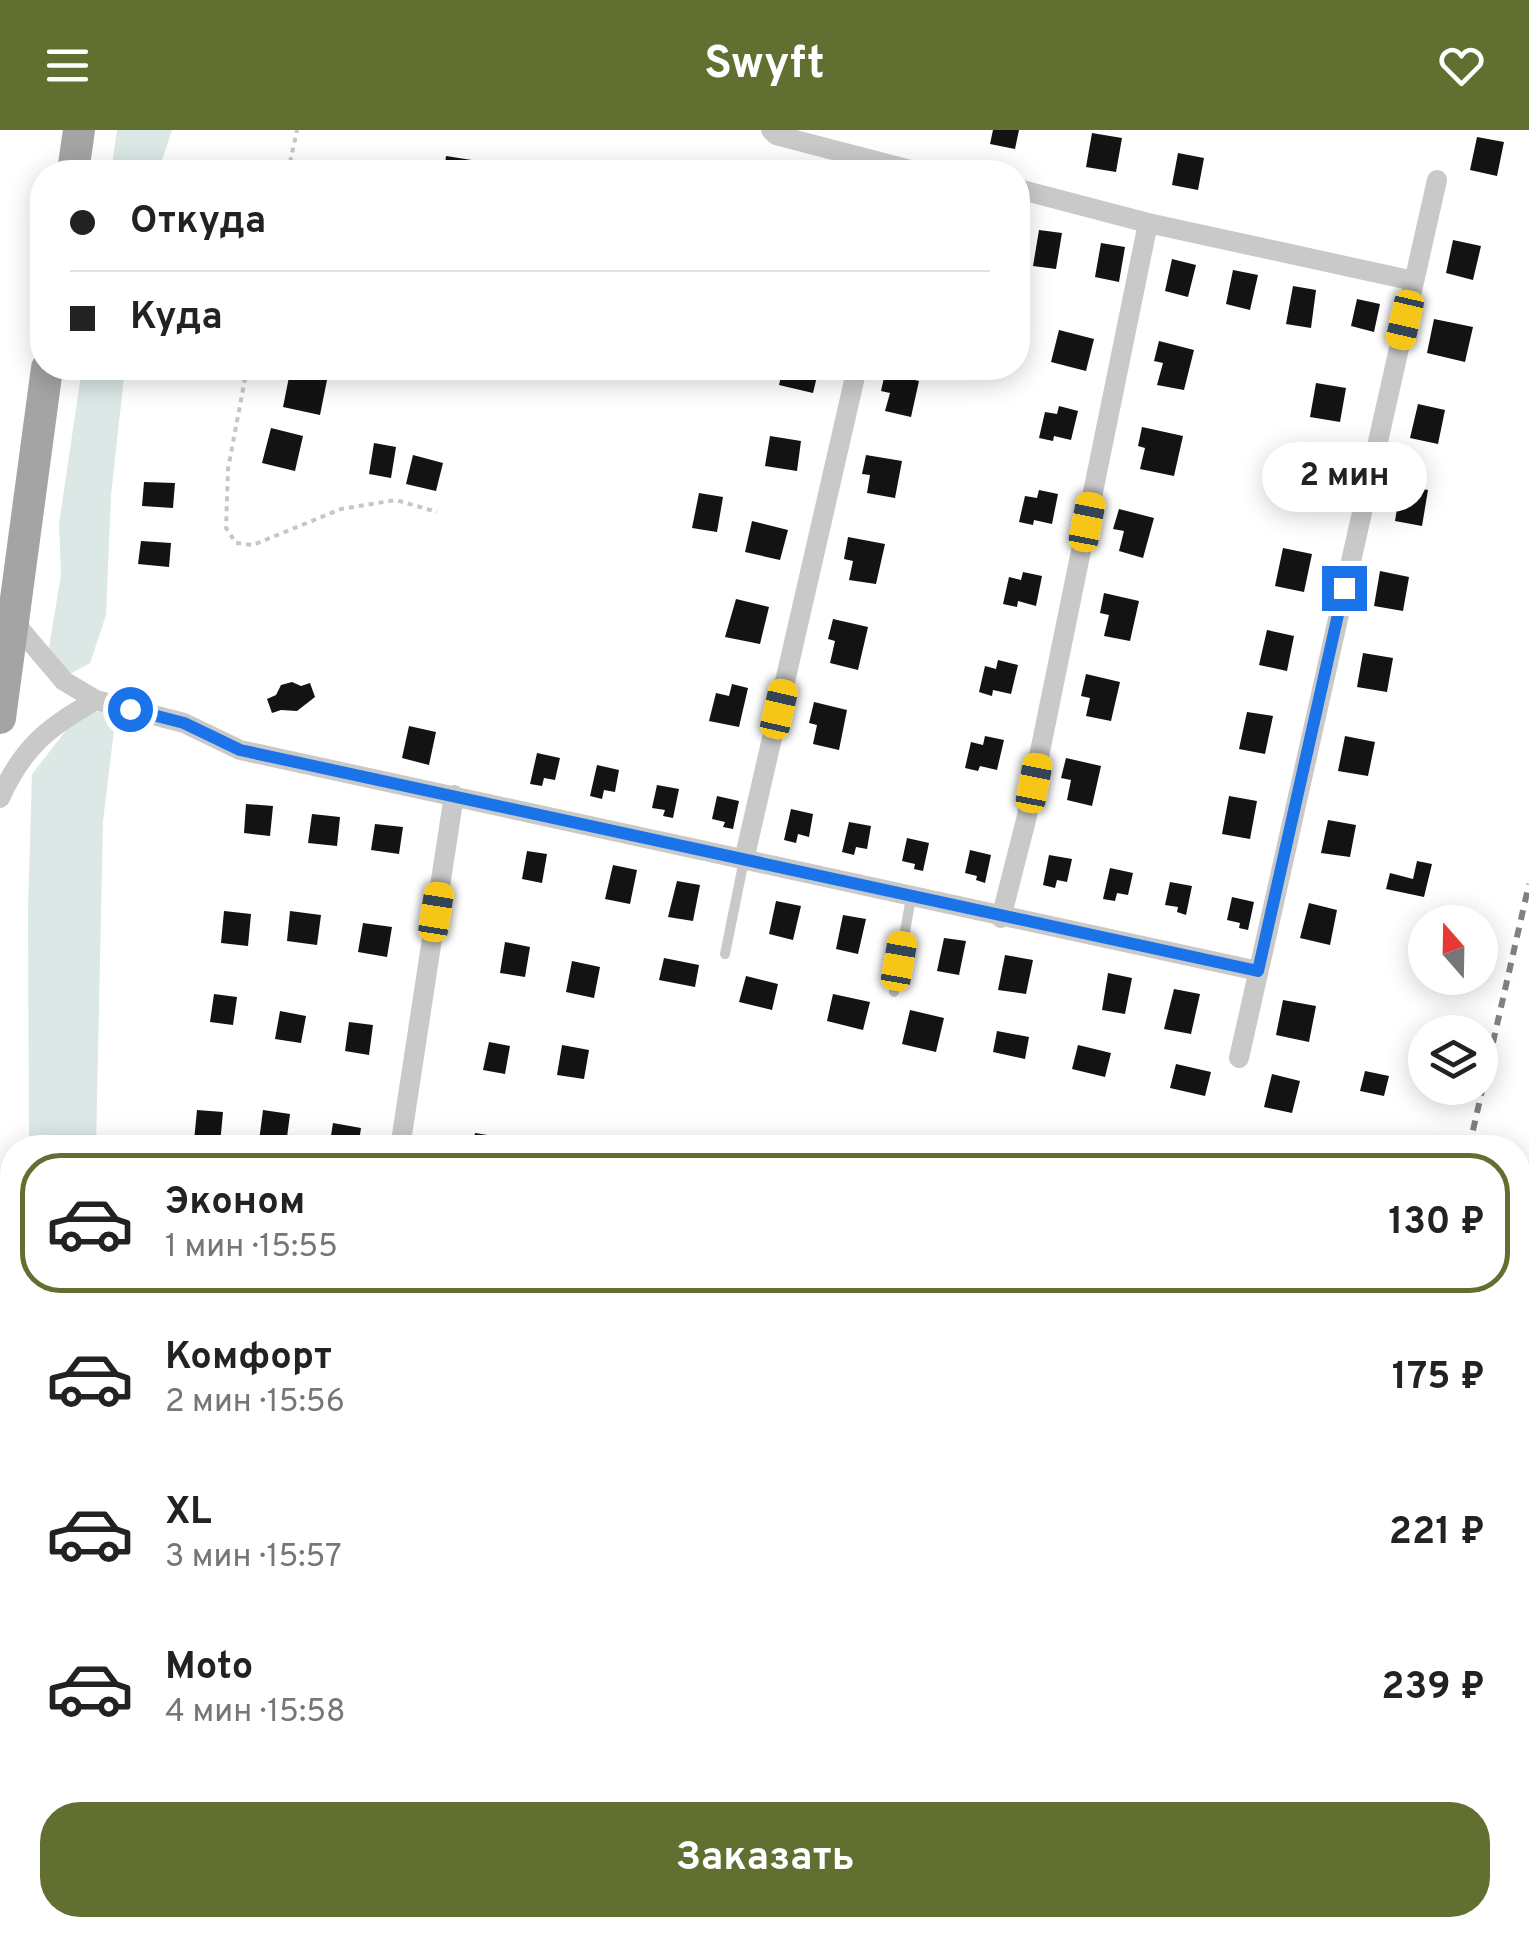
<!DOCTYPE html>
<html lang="ru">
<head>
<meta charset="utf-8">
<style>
	body { margin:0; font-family:Overpass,sans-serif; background:#f6f6f6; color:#222; height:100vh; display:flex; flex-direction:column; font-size:38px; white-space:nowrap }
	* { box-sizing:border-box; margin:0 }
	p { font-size:32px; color:#767676 }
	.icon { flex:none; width:55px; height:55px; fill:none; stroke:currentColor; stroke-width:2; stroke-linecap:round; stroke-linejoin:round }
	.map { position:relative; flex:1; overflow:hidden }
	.sheet { position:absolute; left:0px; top:1005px; width:1530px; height:802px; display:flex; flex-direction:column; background:#fff; border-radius:40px 40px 0 0; box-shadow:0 5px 25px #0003 }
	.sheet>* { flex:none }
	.hud { position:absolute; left:30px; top:30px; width:1000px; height:220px; border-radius:40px; box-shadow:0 5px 25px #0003; display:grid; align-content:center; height:220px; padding:0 40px; background:#fff }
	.needle { width:65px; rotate:340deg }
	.fabs { position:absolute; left:1408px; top:775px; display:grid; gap:20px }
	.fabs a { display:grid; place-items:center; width:90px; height:90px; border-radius:50%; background:#fff; box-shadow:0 5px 25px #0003; font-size:50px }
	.end { position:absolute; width:45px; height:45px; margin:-22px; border:12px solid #1a73e8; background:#fff; box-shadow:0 0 0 5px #fff }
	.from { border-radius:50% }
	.bubble { position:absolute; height:70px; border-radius:35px; background:#fff; box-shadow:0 5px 25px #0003; font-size:32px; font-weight:700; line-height:70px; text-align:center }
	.car { position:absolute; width:30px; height:60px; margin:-30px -15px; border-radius:12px; box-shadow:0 0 8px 2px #0007; background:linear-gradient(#f5c518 24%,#345 0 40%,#f5c518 0 76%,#345 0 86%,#f5c518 0) }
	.hud b { display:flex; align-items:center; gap:35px; height:95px; font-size:38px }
	.hud b+b { border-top:2px solid #e0e0e0 }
	.hud i { width:25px; height:25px; background:#222 }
	ul { padding:18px 0 0; list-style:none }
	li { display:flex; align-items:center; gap:30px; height:140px; margin:0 20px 15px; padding:0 20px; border:5px solid transparent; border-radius:40px }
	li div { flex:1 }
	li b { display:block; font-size:38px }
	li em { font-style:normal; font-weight:700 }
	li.selected { border-color:#616f31 }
	li>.icon { width:90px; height:90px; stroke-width:1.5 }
	.primary-button { display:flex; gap:20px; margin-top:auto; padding:20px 40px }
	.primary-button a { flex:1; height:115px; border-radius:40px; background:#616f31; color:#fff; font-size:40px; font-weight:700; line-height:115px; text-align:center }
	header { display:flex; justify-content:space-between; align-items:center; height:130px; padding:0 40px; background:#616f31; color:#fff; font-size:45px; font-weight:700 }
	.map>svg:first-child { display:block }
</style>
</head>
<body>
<header><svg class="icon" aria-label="menu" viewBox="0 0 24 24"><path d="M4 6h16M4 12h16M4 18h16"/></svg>Swyft<svg class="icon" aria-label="heart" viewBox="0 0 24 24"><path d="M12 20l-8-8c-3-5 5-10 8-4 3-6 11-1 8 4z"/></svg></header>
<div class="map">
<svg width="1529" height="1806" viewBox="0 0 1529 1806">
	<rect width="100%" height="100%" fill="#fff"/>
	<path fill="#dbe8e5" d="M117 0H172L158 42H111Z
		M82 238H125L111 365 106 485 90 533 70 544 52 531 49 517 61 445 59 394Z
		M102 581 116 584 103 691 96 1017H29L28 780 32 644 68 598 90 583Z
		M0 1422 5 1509 12 1547V1795H62L65 1806H0Z
		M165 1795H709L744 1806H170Z
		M1093 1795H1251L1248 1806H1087Z"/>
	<path fill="#131313" d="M993 0H1019L1015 19 990 14Z
		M1092 3 1122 8 1116 42 1086 37Z
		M1477 7 1504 12 1497 46 1470 40Z
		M1178 23 1204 28 1198 60 1172 55Z
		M446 26 536 40V42H444Z
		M701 30 725 35 724 42H698Z
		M1039 100 1062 103 1056 139 1033 136Z
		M1453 110 1481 116 1473 150 1446 143Z
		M1101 113 1125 117 1119 152 1095 147Z
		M1172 129 1196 135 1188 167 1165 161Z
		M1233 140 1258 145 1250 180 1226 174Z
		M1293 156 1316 160 1311 198 1286 194Z
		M1357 169 1380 174 1374 202 1351 196Z
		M1434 189 1473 197 1465 232 1427 223Z
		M1059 200 1094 209 1086 241 1051 232Z
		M1159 211 1194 220 1184 260 1157 255 1163 233 1154 231Z
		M783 238H819L813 263 779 255Z
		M290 242 327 250 320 285 283 277Z
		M885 243 919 251 911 287 885 281 890 263 881 261Z
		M1316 253 1346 258 1340 292 1310 287Z
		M1418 274 1445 280 1438 314 1410 308Z
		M1059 276 1078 281 1071 310 1054 306 1053 311 1039 308 1045 282 1057 284Z
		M1142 297 1183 306 1174 346 1140 339 1145 318 1138 316Z
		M271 298 303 306 295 341 262 333Z
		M770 306 801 311 797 341 765 336Z
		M374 313 396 317 391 348 369 344Z
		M413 325 443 333 436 361 406 354Z
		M866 325 902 331 895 368 867 363 870 345 862 344Z
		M1301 336 1328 343 1319 379 1293 373Z
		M144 352 175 353 173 378 142 376Z
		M1401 355 1428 360 1422 396 1395 391Z
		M1039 360 1058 364 1052 394 1034 390 1033 395 1019 392 1025 366 1037 368Z
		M699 363 723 367 717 402 692 398Z
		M1119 379 1154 388 1143 428 1119 421 1124 401 1113 399Z
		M752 391 788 400 780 430 745 422Z
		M848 407 885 414 876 454 849 450 853 431 844 429Z
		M141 411 171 413 169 437 138 434Z
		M1283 418 1312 424 1304 462 1275 456Z
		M1380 441 1409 447 1403 481 1374 476Z
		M1023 442 1042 446 1036 476 1018 471 1017 477 1003 474 1009 447 1021 450Z
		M1104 463 1139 471 1130 511 1104 506 1109 485 1100 483Z
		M736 469 769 477 760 514 725 507Z
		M833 489 868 497 858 540 830 533 835 511 828 509Z
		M1267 500 1294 506 1287 541 1259 535Z
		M1363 523 1393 528 1387 562 1357 557Z
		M998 530 1018 535 1011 564 993 560 992 566 979 562 985 536 996 539Z
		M1086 544 1120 552 1111 591 1086 586 1090 568 1081 566Z
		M292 552 301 556 310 553 315 567 297 581 281 580 272 583 267 569 276 565 281 555Z
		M732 554 748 558 739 597 709 591 716 563 729 566Z
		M814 572 847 580 839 620 813 614 817 595 809 593Z
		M1247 582 1273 586 1265 624 1239 619Z
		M409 596 436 602 429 635 402 628Z
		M985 606 1004 610 997 640 980 636 978 641 965 638 971 612 983 615Z
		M1345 606 1375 612 1368 646 1338 641Z
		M537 623 560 628 555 650 544 648 542 656 530 654Z
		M1066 628 1101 636 1092 676 1067 670 1071 650 1061 648Z
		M597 635 619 640 615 662 604 660 602 669 590 666Z
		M657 655 679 659 673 688 663 686 665 680 652 678Z
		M717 666 739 671 733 699 723 697 725 692 712 689Z
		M1229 666 1257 671 1250 709 1222 704Z
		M246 674 273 676 270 706 244 703Z
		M791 679 813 684 809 707 798 704 796 713 784 710Z
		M312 684 340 687 337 716 308 713Z
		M1328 690 1356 695 1350 727 1321 723Z
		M849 692 871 696 867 719 856 717 854 725 842 722Z
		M375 694 403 697 399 724 371 720Z
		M907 708 929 713 923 741 914 739 915 734 902 731Z
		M970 720 991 725 985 753 976 750 977 746 965 743Z
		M527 721 547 724 542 753 522 749Z
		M1049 725 1072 729 1067 752 1057 750 1055 758 1043 755Z
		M1417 731 1432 734 1424 767 1386 759 1390 743 1413 749Z
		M613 735 637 740 630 774 605 769Z
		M1110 738 1133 743 1128 765 1117 763 1115 771 1103 769Z
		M677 751 700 755 693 791 668 787Z
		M1170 752 1192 756 1186 785 1177 782 1178 777 1165 775Z
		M1232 767 1254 772 1248 800 1239 798 1240 793 1227 790Z
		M776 771 801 776 793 810 769 804Z
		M1309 773 1337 780 1330 815 1300 808Z
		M224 781 251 784 248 816 221 813Z
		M290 781 321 785 317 815 287 811Z
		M843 785 866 789 858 824 836 819Z
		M363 793 392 797 387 827 358 822Z
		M944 808 966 811 959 845 937 841Z
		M505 812 530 817 525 847 500 843Z
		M1005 825 1033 830 1026 864 998 860Z
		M664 828 699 835 695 857 659 850Z
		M572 831 600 837 594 868 566 862Z
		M1108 843 1132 848 1125 884 1102 880Z
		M746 846 778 854 772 880 739 872Z
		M1174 859 1200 864 1191 904 1164 899Z
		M214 864 237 867 233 895 210 892Z
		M833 864 870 872 863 900 827 891Z
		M1283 870 1316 876 1309 912 1276 905Z
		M910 880 944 888 936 922 902 914Z
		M280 881 306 886 301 913 275 909Z
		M349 892 373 895 369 925 345 921Z
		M997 901 1029 907 1025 929 993 922Z
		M489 912 510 916 505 944 483 940Z
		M562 915 589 920 584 949 557 945Z
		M1078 915 1111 923 1105 947 1072 939Z
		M1176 934 1211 942 1205 966 1170 958Z
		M1365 941 1389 946 1384 966 1360 961Z
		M1272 944 1300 951 1292 983 1264 977Z
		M197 980 223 982 220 1014 194 1011Z
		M263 980 290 984 286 1015 259 1011Z
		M333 993 361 998 358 1018H329Z
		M475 1003 500 1007 498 1018H472Z
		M1529 1479V1514L1518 1510V1485L1525 1488Z"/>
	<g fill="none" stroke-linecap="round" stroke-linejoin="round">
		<path stroke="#c6c6c6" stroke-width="4" stroke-dasharray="5 5" stroke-linecap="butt" d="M288 42 297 0
			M247 238 228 339 226 398 236 413 253 415 341 379 396 370 437 382"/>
		<path stroke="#c9c9c9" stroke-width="10" d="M725 824 744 730
			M894 862 911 768
			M1518 1324 1529 1266
			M1518 1442 1529 1444
			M628 1795 640 1806"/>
		<path stroke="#c9c9c9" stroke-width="20" d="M771 0 776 5 918 42
			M1018 59 1148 93 1414 151
			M13 491 64 551 96 570 184 593 240 620 1258 841
			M0 668C23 617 48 597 96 570
			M744 730 857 238
			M1001 788 1026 690 1148 93
			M1239 928 1437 50
			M400 1018 454 665"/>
		<path stroke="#b6b6b6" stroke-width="30" d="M101 1795 104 1806"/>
		<path stroke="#a4a4a4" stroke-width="32" d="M73 42 79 0
			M0 588 47 238
			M0 1085 12 1185
			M141 1795 144 1806"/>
		<path stroke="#818181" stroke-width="6" stroke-dasharray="10 8" stroke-linecap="butt" d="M1469 1018 1529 754
			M1304 1806 1306 1795"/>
	</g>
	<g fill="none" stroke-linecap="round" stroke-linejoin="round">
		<path stroke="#1a73e8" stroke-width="12" d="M130 579 184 593 240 620 1258 841 1344 458"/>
	</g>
</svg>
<div class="fabs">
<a><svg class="needle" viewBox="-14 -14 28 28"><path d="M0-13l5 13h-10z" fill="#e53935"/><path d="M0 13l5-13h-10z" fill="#767676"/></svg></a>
<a><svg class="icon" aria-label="layers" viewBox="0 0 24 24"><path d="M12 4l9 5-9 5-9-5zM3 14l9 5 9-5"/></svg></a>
</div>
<i class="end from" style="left:130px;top:579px"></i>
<i class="end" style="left:1344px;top:458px"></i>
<div class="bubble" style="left:1262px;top:312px;width:165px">2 мин</div>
<i class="car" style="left:1405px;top:190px;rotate:193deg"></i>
<i class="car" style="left:1087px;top:392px;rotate:11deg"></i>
<i class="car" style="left:779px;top:579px;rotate:13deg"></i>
<i class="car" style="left:1034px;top:653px;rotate:11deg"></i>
<i class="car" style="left:436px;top:782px;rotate:9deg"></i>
<i class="car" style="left:899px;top:831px;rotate:10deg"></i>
<div class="hud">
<b><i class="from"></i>Откуда</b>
<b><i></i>Куда</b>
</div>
<section class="sheet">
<ul>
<li class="selected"><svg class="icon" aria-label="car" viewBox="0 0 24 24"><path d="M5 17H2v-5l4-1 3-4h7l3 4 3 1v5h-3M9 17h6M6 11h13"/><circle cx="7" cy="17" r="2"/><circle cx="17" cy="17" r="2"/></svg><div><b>Эконом</b><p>1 мин · 15:55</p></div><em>130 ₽</em></li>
<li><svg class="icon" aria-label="car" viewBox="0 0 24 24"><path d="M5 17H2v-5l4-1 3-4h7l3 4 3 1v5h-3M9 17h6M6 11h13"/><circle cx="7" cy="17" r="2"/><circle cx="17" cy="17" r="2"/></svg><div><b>Комфорт</b><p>2 мин · 15:56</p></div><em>175 ₽</em></li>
<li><svg class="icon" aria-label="car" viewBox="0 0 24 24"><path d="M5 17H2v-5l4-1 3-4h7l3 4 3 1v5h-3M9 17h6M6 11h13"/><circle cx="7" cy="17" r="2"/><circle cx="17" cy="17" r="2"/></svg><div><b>XL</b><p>3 мин · 15:57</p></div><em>221 ₽</em></li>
<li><svg class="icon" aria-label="car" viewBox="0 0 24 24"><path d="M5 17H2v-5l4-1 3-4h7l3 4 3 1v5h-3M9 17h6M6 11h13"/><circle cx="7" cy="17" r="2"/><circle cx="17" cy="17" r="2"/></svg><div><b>Moto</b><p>4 мин · 15:58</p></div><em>239 ₽</em></li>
</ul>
<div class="primary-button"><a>Заказать</a></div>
</section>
</div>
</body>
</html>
